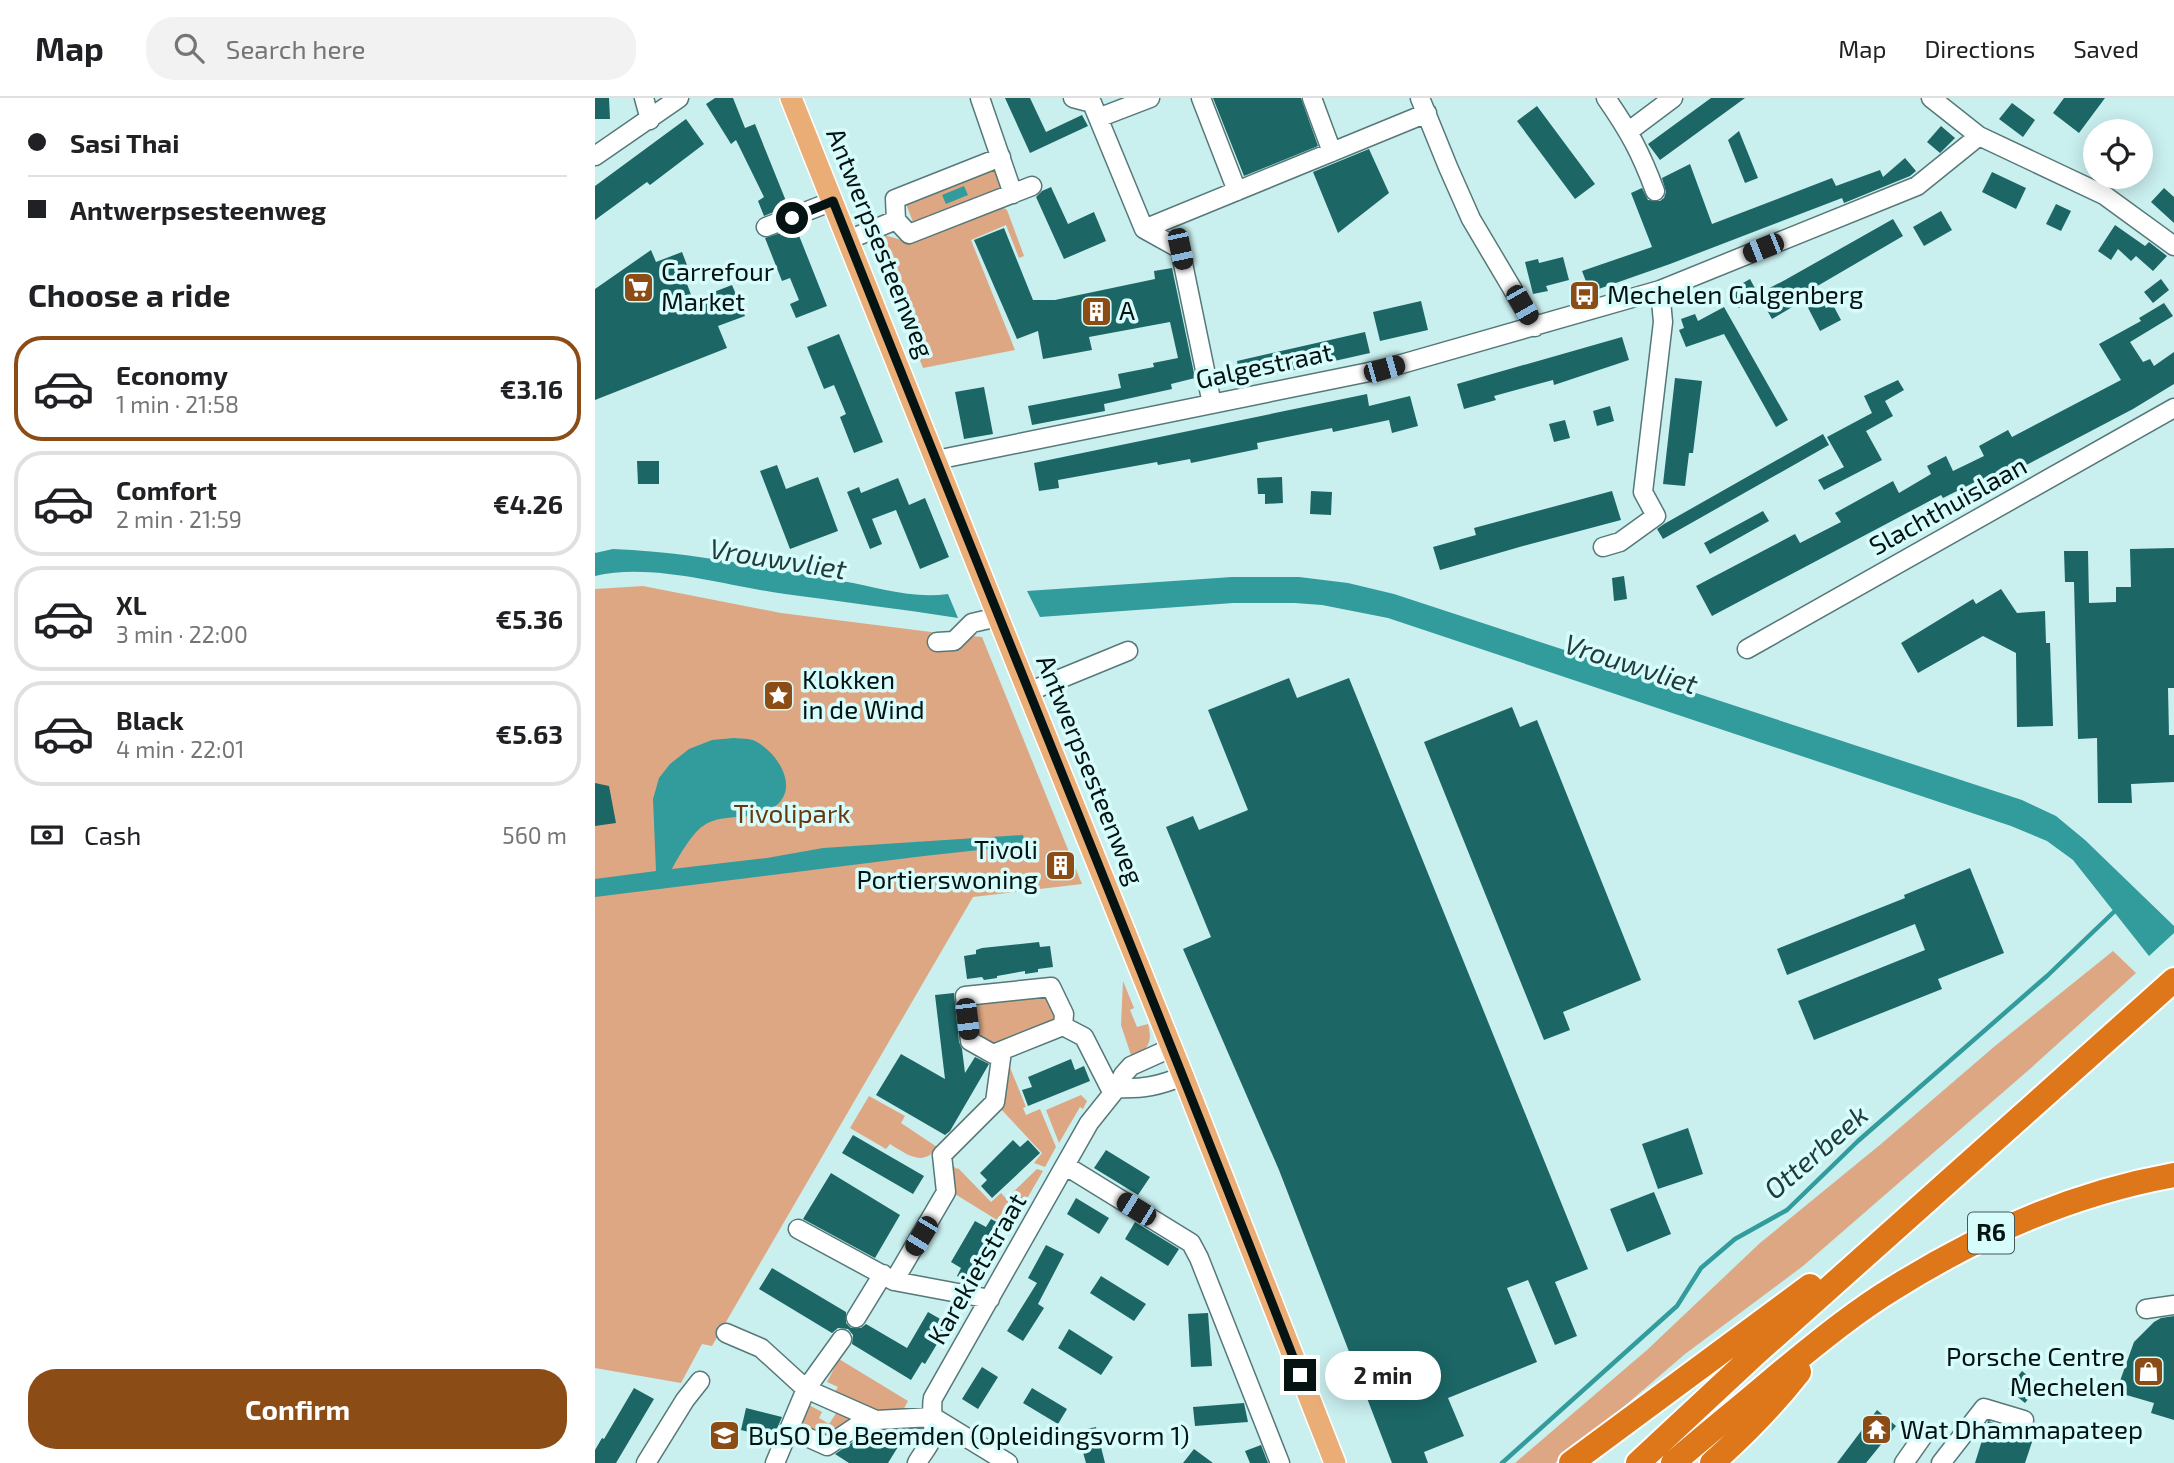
<!DOCTYPE html>
<html lang="en">
<head>
<meta charset="utf-8">
<style>
	body { margin:0; font-family:"Exo 2",sans-serif; background:#f2f2f2; color:#202124; height:100vh; display:flex; flex-direction:column; font-size:26px; white-space:nowrap }
	* { box-sizing:border-box; margin:0 }
	p { font-size:23px; color:#757577 }
	.icon { flex:none; width:38px; height:38px; fill:none; stroke:currentColor; stroke-width:2; stroke-linecap:round; stroke-linejoin:round }
	.map { position:relative; flex:1; overflow:hidden }
	.panel { display:flex; flex-direction:column; background:#fff; width:595px }
	.panel>* { flex:none }
	.banner { display:grid; align-content:center; height:154px; padding:0 28px; background:#fff }
	.tools { position:absolute; left:1488px; top:21px; display:grid; gap:14px }
	.tools a { display:grid; place-items:center; width:70px; height:70px; border-radius:50%; background:#fff; box-shadow:0 4px 18px #0003; font-size:35px }
	.end { position:absolute; width:32px; height:32px; margin:-16px; border:9px solid #061313; background:#fff; box-shadow:0 0 0 4px #fff }
	.from { border-radius:50% }
	.bubble { position:absolute; height:49px; border-radius:24px; background:#fff; box-shadow:0 4px 18px #0003; font-size:23px; font-weight:700; line-height:49px; text-align:center }
	.car { position:absolute; width:21px; height:42px; margin:-21px -10px; border-radius:9px; box-shadow:0 0 5px 2px #0007; background:linear-gradient(#222 24%,#8ab4d8 0 40%,#222 0 76%,#8ab4d8 0 86%,#222 0) }
	.banner b { display:flex; align-items:center; gap:24px; height:66px; font-size:26px }
	.banner b+b { border-top:2px solid #e0e0e0 }
	.banner i { width:18px; height:18px; background:#202124 }
	ul { padding:0; list-style:none }
	li { display:flex; align-items:center; gap:21px; height:105px; margin:0 14px 10px; padding:0 14px; border:4px solid #e0e0e0; border-radius:28px }
	li div { flex:1 }
	li b { display:block; font-size:26px }
	li em { font-style:normal; font-weight:700 }
	li.active { border-color:#8c4c15 }
	li>.icon { width:63px; height:63px; stroke-width:1.5 }
	h2 { padding:0 28px; font-size:32px; line-height:84px }
	.pay { display:flex; align-items:center; gap:18px; height:77px; padding:0 28px; font-size:26px }
	.pay p { margin-inline-start:auto }
	.action { display:flex; gap:14px; margin-top:auto; padding:14px 28px }
	.action a { flex:1; height:80px; border-radius:28px; background:#8c4c15; color:#fff; font-size:28px; font-weight:700; line-height:80px; text-align:center }
	header { display:flex; align-items:center; gap:42px; box-sizing:border-box; height:98px; padding:0 35px; background:#fff; border-bottom:2px solid #e0e0e0 }
	header strong { font-size:33px }
	nav { display:flex; gap:38px; margin-inline-start:auto; font-size:24px }
	.search { width:490px; height:63px; background:#f2f2f2; display:flex; align-items:center; gap:18px; box-sizing:border-box; padding:0 24px; border-radius:28px; color:#757577; font-size:26px }
	main { display:flex; flex:1; min-height:0 }
	.map>svg:first-child { display:block }
</style>
</head>
<body>
<header>
<strong>Map</strong>
<div class="search"><svg class="icon" aria-label="search" viewBox="0 0 24 24"><circle cx="10" cy="10" r="6"/><path d="M15 15l6 6"/></svg>Search here</div>
<nav><a>Map</a><a>Directions</a><a>Saved</a></nav>
</header>
<main>
<section class="panel">
<div class="banner">
<b><i class="from"></i>Sasi Thai</b>
<b><i></i>Antwerpsesteenweg</b>
</div>
<h2>Choose a ride</h2>
<ul>
<li class="active"><svg class="icon" aria-label="car" viewBox="0 0 24 24"><path d="M5 17H2v-5l4-1 3-4h7l3 4 3 1v5h-3M9 17h6M6 11h13"/><circle cx="7" cy="17" r="2"/><circle cx="17" cy="17" r="2"/></svg><div><b>Economy</b><p>1 min · 21:58</p></div><em>€3.16</em></li>
<li><svg class="icon" aria-label="car" viewBox="0 0 24 24"><path d="M5 17H2v-5l4-1 3-4h7l3 4 3 1v5h-3M9 17h6M6 11h13"/><circle cx="7" cy="17" r="2"/><circle cx="17" cy="17" r="2"/></svg><div><b>Comfort</b><p>2 min · 21:59</p></div><em>€4.26</em></li>
<li><svg class="icon" aria-label="car" viewBox="0 0 24 24"><path d="M5 17H2v-5l4-1 3-4h7l3 4 3 1v5h-3M9 17h6M6 11h13"/><circle cx="7" cy="17" r="2"/><circle cx="17" cy="17" r="2"/></svg><div><b>XL</b><p>3 min · 22:00</p></div><em>€5.36</em></li>
<li><svg class="icon" aria-label="car" viewBox="0 0 24 24"><path d="M5 17H2v-5l4-1 3-4h7l3 4 3 1v5h-3M9 17h6M6 11h13"/><circle cx="7" cy="17" r="2"/><circle cx="17" cy="17" r="2"/></svg><div><b>Black</b><p>4 min · 22:01</p></div><em>€5.63</em></li>
</ul>
<div class="pay"><svg class="icon" aria-label="cash" viewBox="0 0 24 24"><path d="M3 7h18v10H3z"/><circle cx="12" cy="12" r="2"/></svg>Cash<p>560 m</p></div>
<div class="action"><a>Confirm</a></div>
</section>
<div class="map">
<svg width="1579" height="1365" viewBox="0 0 1579 1365">
	<rect width="100%" height="100%" fill="#caefef"/>
	<path fill="#dda783" d="M388 72 390 76 401 72 408 89 398 93 399 97 331 123 330 120 318 124 311 106 323 102 322 98Z
		M404 107 412 112 429 158 424 160 411 127 376 142 420 252 328 270 277 140 286 136 313 144Z
		M48 488 186 515 336 534 387 539 487 786 378 799 117 1248 107 1246 86 1285 0 1270V491Z
		M1518 853 1541 875 1436 970 1208 1168 1090 1256 983 1348 960 1365H920L1052 1252 1165 1145 1286 1046 1400 948Z
		M528 883 539 910 535 912 542 929 553 926C558 945 553 951 537 960L526 927Z
		M451 898 460 918 459 922 395 946 382 939 378 906Z
		M412 962 431 1009 428 1010 431 1017 445 1011 461 1049 450 1069 439 1065 447 1055 405 1010Z
		M486 997 492 1003 488 1011 485 1009 464 1045 451 1012Z
		M274 998 310 1018 306 1025 342 1049C329 1070 311 1056 295 1046L291 1051 255 1030Z
		M353 1064 362 1071 363 1070 396 1104 406 1095 424 1114 415 1130 360 1096Z
		M442 1071 448 1073 426 1111 414 1098Z
		M244 1261 313 1303 306 1316 279 1318 240 1294 243 1289 232 1284Z
		M214 1307 227 1314 224 1320 234 1326 242 1314 261 1325 233 1342 203 1326 206 1315Z"/>
	<path fill="#329b9c" d="M369 88 373 97 351 106 347 97Z
		M18 451C95 454 171 470 247 483 282 489 316 501 353 496L363 520C306 511 248 504 190 496 131 488 57 464 0 478V455Z
		M637 479H704L753 485 799 496 1427 702 1461 718 1490 742 1579 828V835L1554 858 1478 762 1452 743 1416 728 793 520 727 507 700 505H638L445 519 432 493Z
		M139 640C146 641 154 640 160 643 180 653 203 685 184 705 163 727 131 712 108 728 98 734 82 761 77 771L172 760 228 750 428 737 430 747 329 758 0 799V781L61 773 58 701 64 680 75 666 94 651 117 642Z"/>
	<g fill="none" stroke-linecap="round" stroke-linejoin="round">
		<path stroke="#329b9c" stroke-width="4.5" d="M907 1365 1082 1208 1106 1170 1140 1141 1192 1112 1263 1043 1452 878 1523 810"/>
	</g>
	<path fill="#1c6666" d="M0 0H14L15 21H0Z
		M120 0H138L150 30 160 26 193 108 169 118 163 103 169 99 141 42 136 46 111 6Z
		M410 0H435L451 34 487 17 493 28 435 55Z
		M618 0H706L723 48 649 78Z
		M1116 0H1150L1065 62 1053 46Z
		M1469 0H1510L1484 35 1458 15Z
		M1417 5 1440 22 1428 39 1404 21Z
		M942 8 1000 86 980 101 922 23Z
		M91 21 109 46 55 87 52 84 0 122V88Z
		M1346 28 1360 40 1345 55 1332 44Z
		M1144 33 1163 80 1150 85 1133 42Z
		M774 51 794 95 743 135 718 74Z
		M1310 60 1321 73 1315 78 1249 105 1247 100 1075 166 995 194 987 173 1057 149 1036 95 1047 90 1053 102 1065 103 1069 100 1071 94 1067 80 1095 66 1117 126 1237 80 1241 88 1285 72 1288 79Z
		M1397 74 1431 90 1421 111 1387 94Z
		M456 89 473 126 499 114 511 143 469 161 441 99 447 93Z
		M1569 90 1579 99V125L1556 104Z
		M1461 106 1476 113 1466 133 1451 126Z
		M1346 113 1357 132 1329 148 1318 129Z
		M1298 121 1308 138 1219 190 1231 210 1238 207 1246 222 1225 233 1209 202 1177 221 1164 198 1144 210 1134 193 1155 181 1163 196 1190 182Z
		M1520 127 1550 148 1554 144 1572 158 1558 173 1541 158 1536 163 1523 151 1516 162 1503 153Z
		M201 130 232 208 201 220 195 206 204 202 195 180 187 183 170 140Z
		M409 130 438 202H460L560 181 559 173 577 170 600 280 576 286 577 291 509 306 510 313 437 327 433 308 526 290 523 276 559 269 558 265 583 260 575 224 494 239 497 252 448 261 443 233 422 241 379 142Z
		M56 152 61 164 87 154 95 175 89 178 98 202 137 187 150 218 123 228 132 250 0 302V191Z
		M968 159 974 182 951 188 953 193 938 196 930 164 943 161 944 165Z
		M1566 181 1574 192 1558 205 1549 194Z
		M826 203 833 232 785 243 778 214Z
		M1569 205 1578 218 1535 244 1548 264 1555 261 1559 268 1579 254V286L1538 311 1384 392 1380 384 1348 400 1346 397 1117 518 1101 488 1200 436 1205 445 1246 424 1240 415 1298 383 1304 395 1336 376 1332 368 1351 358 1358 373 1389 358 1384 348 1413 332 1417 339 1526 282 1504 246 1546 223 1544 220Z
		M1129 209 1193 322 1181 329 1129 236 1091 249 1084 232 1089 230 1086 221 1100 216 1103 223Z
		M770 234 775 255 646 284 642 263Z
		M244 236 288 344 259 355 245 319 251 316 239 287 229 291 212 249Z
		M1027 239 1034 262 959 287 958 282 899 298 901 302 869 311 862 286Z
		M1080 280 1107 283 1098 355H1094L1090 388 1068 386Z
		M1303 282 1309 292 1290 303 1298 318 1271 333 1287 362 1229 392 1223 382 1249 369 1232 339 1277 315 1269 298Z
		M389 289 398 336 369 341 360 294Z
		M772 296 774 308 815 298 823 328 797 335 794 322 738 334 737 330 662 345 663 351 596 365 595 361 563 367 562 364 463 382 464 390 444 393 439 365Z
		M1015 308 1019 323 1002 328 998 313Z
		M970 322 975 340 959 344 954 326Z
		M1228 336 1234 347 1068 441 1062 431 1069 426Z
		M42 363H64V386H43Z
		M182 367 191 391 223 379 243 433 195 451 165 373Z
		M687 379 688 405 670 406V396H663L662 380Z
		M303 380 314 407 330 400 354 459 325 471 301 412 277 421 287 446 275 451 252 394 264 389 266 395Z
		M716 393 737 394 736 417 715 416Z
		M1017 393 1026 422 928 448 845 472 838 449 881 437 879 430Z
		M1168 413 1174 423 1115 456 1109 445Z
		M1579 450V590H1573L1574 637H1579V684L1536 686 1537 705H1503L1502 640 1483 641 1479 484H1470L1469 453H1493L1494 505 1521 504V489H1536L1535 451Z
		M1029 478 1032 501 1019 503 1017 480Z
		M1406 491 1422 515 1450 513 1451 545H1455L1458 628 1422 629 1421 555 1388 538 1323 575 1306 545 1378 501 1381 506Z
		M694 580 702 600 754 580 993 1171 960 1184 982 1238 960 1247 933 1182 912 1190 942 1264 853 1300 869 1338 829 1354 833 1365H797L684 1072 588 851 616 839 571 729 598 718 604 732 653 712 613 612Z
		M917 609 925 629 942 622 1046 882 968 914 975 932 949 942 829 644Z
		M0 685 14 688 21 725 0 728Z
		M473 755 479 770 460 778 453 764Z
		M1375 770 1409 855 1343 881 1347 891 1219 942 1203 903 1330 852 1320 826 1192 877 1182 851 1310 800 1309 797Z
		M444 844 445 849 455 848 458 869 443 871V874L430 876V873L402 878V880L389 882 387 879 372 881 369 858 381 856V852L387 850Z
		M359 895 364 944 367 951 370 975 380 959 394 966 355 1033 350 1037 281 997 306 956 350 981 340 897Z
		M476 961 480 972 489 968 495 983 433 1008 427 992 437 989 433 979Z
		M1093 1030 1108 1076 1063 1091 1047 1046Z
		M258 1037 329 1078 318 1096 247 1055Z
		M418 1042 425 1049 433 1042 445 1055 397 1100 386 1088 392 1082 385 1075Z
		M511 1052 555 1079 543 1097 499 1070Z
		M236 1075 305 1117 280 1160 208 1121Z
		M1059 1094 1076 1136 1032 1154 1015 1111Z
		M481 1100 514 1120 504 1136 472 1116Z
		M396 1121 409 1128 375 1186 362 1178 366 1170 356 1164 380 1123 391 1129Z
		M540 1124 584 1151 573 1168 530 1141Z
		M451 1147 469 1156 443 1206 449 1210 428 1243 412 1233 442 1185 433 1180Z
		M177 1170 251 1214V1225L256 1230H266L271 1226 312 1250 333 1214 354 1226 330 1266 327 1264 316 1282 257 1246 258 1237 253 1231 243 1230 237 1235 164 1191Z
		M506 1178 551 1206 539 1223 495 1195Z
		M613 1215 617 1268 596 1269 593 1216Z
		M1579 1218V1322L1556 1315 1559 1305 1521 1294 1539 1244 1559 1224 1566 1220Z
		M474 1231 518 1259 506 1277 463 1250Z
		M387 1269 403 1279 383 1311 367 1301Z
		M1427 1273 1444 1287 1430 1305 1413 1291Z
		M39 1290 59 1301 21 1365H0V1352L7 1340 9 1341Z
		M437 1290 472 1311 463 1326 428 1305Z
		M649 1305 653 1324 600 1328 598 1309Z
		M151 1310 187 1319 178 1340 146 1332Z
		M1282 1312 1301 1328 1271 1365H1242Z
		M1393 1323 1426 1333 1437 1330 1441 1332 1430 1365H1380Z
		M501 1329 510 1365H491L482 1333Z
		M282 1334 300 1338 306 1344 293 1365H254L240 1356 267 1338Z
		M666 1347 673 1365H655L650 1353Z
		M599 1351 618 1365H588Z"/>
	<g fill="none" stroke-linecap="round" stroke-linejoin="round">
		<defs>
			<path id="minor" d="M49 0 55 22
				M385 0 418 96
				M478 0 497 5 549 131 585 151 617 306
				M606 0 642 93
				M717 0 737 54
				M825 0 853 69 876 121 940 229
				M1011 0C1034 33 1046 55 1060 93
				M1336 0 1384 38 1509 97 1579 148
				M503 20 555 0
				M1034 33 1078 0
				M0 58 84 0
				M406 59 300 101 301 122 314 136 437 88
				M171 129 238 103
				M549 131 832 15
				M253 142 301 122
				M341 362 789 271 1065 192 1322 88 1384 38
				M1008 449 1025 444 1061 418 1048 394 1068 224 1065 192
				M342 544 359 543 377 525 403 519
				M1152 551 1579 310
				M433 594 533 553
				M468 928 469 916 456 889 370 898 375 943 398 956 468 928 489 939 517 994
				M522 990C548 991 564 988 588 978
				M471 1068 596 1145 604 1160 685 1365
				M203 1131 299 1183 351 1094 347 1057 400 1004 407 953
				M299 1183 395 1201
				M1551 1211 1579 1207
				M261 1220 288 1176
				M131 1235 166 1250 211 1291 281 1322 338 1319 413 1365
				M194 1331 232 1348 262 1328 281 1322
				M51 1365 90 1302 105 1283
				M180 1365 211 1291 247 1241
				M322 1365C326 1357 334 1349 337 1340 341 1327 335 1313 338 1300L494 1025 522 990 528 977 536 968 576 950
				M1309 1365 1328 1338
				M1346 1365 1389 1310 1429 1322"/>
			<path id="major" d="M196 0 415 549 588 978 740 1365"/>
			<path id="highway" d="M976 1365 1215 1188
				M1043 1365 1159 1257 1579 882
				M1078 1365C1113 1335 1149 1306 1184 1276 1221 1246 1258 1215 1299 1190 1385 1136 1479 1095 1579 1077
				M1117 1365C1149 1337 1178 1307 1204 1274"/>
		</defs>
		<use href="#minor" stroke="#567878" stroke-width="21"/>
		<use href="#major" stroke="#fff" stroke-width="24"/>
		<use href="#highway" stroke="#fff" stroke-width="28"/>
		<use href="#minor" stroke="#fff" stroke-width="18"/>
		<use href="#major" stroke="#ebad76" stroke-width="21"/>
		<use href="#highway" stroke="#dd771a" stroke-width="24"/>
	</g>
	<g fill="none" stroke-linecap="round" stroke-linejoin="round">
		<path stroke="#061313" stroke-width="9" d="M197 120 238 103C393 495 553 884 705 1277"/>
	</g>
	<defs>
		<symbol id="supermarket-square" viewBox="-11 -11 22 22"><rect x="-9" y="-9" width="18" height="18" rx="4" fill="#8c4c15" stroke="#d7fcfc"/><path d="M-6-5.5h2.5l.6 2H6L4.5 2H-2.5L-4.4-4H-6ZM-1.5 3.2a1.3 1.3 0 1 0 .1 0ZM3 3.2a1.3 1.3 0 1 0 .1 0Z" fill="#fff"/></symbol>
		<symbol id="bus-square" viewBox="-11 -11 22 22"><rect x="-9" y="-9" width="18" height="18" rx="4" fill="#8c4c15" stroke="#d7fcfc"/><path d="M-5-6H5V4H4V6H2V4H-2V6H-4V4H-5ZM-3.5-4V0h7V-4ZM-3.5 1.2v1.5H-2V1.2ZM2 1.2v1.5H3.5V1.2Z" fill="#fff"/></symbol>
		<symbol id="building-square" viewBox="-11 -11 22 22"><rect x="-9" y="-9" width="18" height="18" rx="4" fill="#8c4c15" stroke="#d7fcfc"/><path d="M-4-6H4V6H1V3H-1V6H-4ZM-2.5-4.3h1.7v1.8h-1.7ZM.8-4.3h1.7v1.8H.8ZM-2.5-1h1.7V.8h-1.7ZM.8-1h1.7V.8H.8Z" fill="#fff"/></symbol>
		<symbol id="sight-square" viewBox="-11 -11 22 22"><rect x="-9" y="-9" width="18" height="18" rx="4" fill="#8c4c15" stroke="#d7fcfc"/><path d="M0-6L1.8-2.2L6-1.7L2.9 1.2L3.7 5.4L0 3.3L-3.7 5.4L-2.9 1.2L-6-1.7L-1.8-2.2Z" fill="#fff"/></symbol>
		<symbol id="shop-square" viewBox="-11 -11 22 22"><rect x="-9" y="-9" width="18" height="18" rx="4" fill="#8c4c15" stroke="#d7fcfc"/><path d="M-5-2.5h2.3a2.7 3.5 0 0 1 5.4 0H5L5.5 6h-11ZM-1.5-2.5h3a1.5 2.3 0 0 0-3 0Z" fill="#fff"/></symbol>
		<symbol id="temple-square" viewBox="-11 -11 22 22"><rect x="-9" y="-9" width="18" height="18" rx="4" fill="#8c4c15" stroke="#d7fcfc"/><path d="M0-6L5-2H3V0L6.5 2.5H4V6H1.5V3h-3V6H-4V2.5H-6.5L-3 0V-2H-5Z" fill="#fff"/></symbol>
		<symbol id="school-square" viewBox="-11 -11 22 22"><rect x="-9" y="-9" width="18" height="18" rx="4" fill="#8c4c15" stroke="#d7fcfc"/><path d="M0-5L7-2L0 1L-7-2ZM-4 1L0 2.5L4 1V4Q0 6-4 4Z" fill="#fff"/></symbol>
	</defs>
	<g fill-rule="evenodd">
		<use href="#supermarket-square" x="26" y="172" width="35" height="35"/>
		<use href="#bus-square" x="972" y="180" width="35" height="35"/>
		<use href="#building-square" x="484" y="196" width="35" height="35"/>
		<use href="#sight-square" x="166" y="580" width="35" height="35"/>
		<use href="#building-square" x="448" y="750" width="35" height="35"/>
		<use href="#shop-square" x="1536" y="1256" width="35" height="35"/>
		<use href="#temple-square" x="1264" y="1314" width="35" height="35"/>
		<use href="#school-square" x="112" y="1320" width="35" height="35"/>
	</g>
	<g text-anchor="middle" stroke-width="7" stroke-linejoin="round" paint-order="stroke">
		<rect fill="#d7fcfc" stroke="#455959" stroke-width="2" x="1373" y="1114.5" width="46" height="41" rx="5"/>
		<g font-size="24" font-weight="bold" fill="#061313">
			<text x="1396" y="1143">R6</text>
		</g>
		<g font-size="26" fill="#061313" stroke="#d7fcfc">
			<text transform="translate(285 145) rotate(68)" y="9">Antwerpsesteenweg</text>
			<text transform="translate(669 268) rotate(-12)" y="9">Galgestraat</text>
			<text transform="translate(1353 408) rotate(-29)" y="9">Slachthuislaan</text>
			<text transform="translate(495 672) rotate(68)" y="9">Antwerpsesteenweg</text>
			<text transform="translate(382 1171) rotate(-60)" y="9">Karekietstraat</text>
		</g>
		<g font-size="26" fill="#061313" stroke="#d7fcfc" text-anchor="start">
			<text x="66" y="183">Carrefour<tspan x="66" dy="30">Market</tspan></text>
			<text x="1012" y="206">Mechelen Galgenberg</text>
			<text x="524" y="222">A</text>
			<text x="207" y="591">Klokken<tspan x="207" dy="30">in de Wind</tspan></text>
			<text x="443" y="761" text-anchor="end">Tivoli<tspan x="443" dy="30">Portierswoning</tspan></text>
			<text x="1530" y="1268" text-anchor="end">Porsche Centre<tspan x="1530" dy="30">Mechelen</tspan></text>
			<text x="1305" y="1341">Wat Dhammapateep</text>
			<text x="153" y="1347">BuSO De Beemden (Opleidingsvorm 1)</text>
		</g>
		<g font-size="26" fill="#68370d" stroke="#d7fcfc">
			<text x="197" y="725">Tivolipark</text>
		</g>
		<g font-size="28" font-style="italic" fill="#223a39" stroke="#d7fcfc">
			<text transform="translate(183 461) rotate(9)" y="10">Vrouwvliet</text>
			<text transform="translate(1036 566) rotate(18)" y="10">Vrouwvliet</text>
			<text transform="translate(1221 1054) rotate(-41)" y="10">Otterbeek</text>
		</g>
	</g>
</svg>
<div class="tools">
<a><svg class="icon" aria-label="locate" viewBox="0 0 24 24"><circle cx="12" cy="12" r="6"/><path d="M12 2v4M12 18v4M2 12h4M18 12h4"/></svg></a>
</div>
<i class="end from" style="left:197px;top:120px"></i>
<i class="end" style="left:705px;top:1277px"></i>
<div class="bubble" style="left:730px;top:1253px;width:116px">2 min</div>
<i class="car" style="left:1168px;top:150px;rotate:248deg"></i>
<i class="car" style="left:585px;top:151px;rotate:168deg"></i>
<i class="car" style="left:927px;top:207px;rotate:150deg"></i>
<i class="car" style="left:789px;top:271px;rotate:74deg"></i>
<i class="car" style="left:372px;top:921px;rotate:173deg"></i>
<i class="car" style="left:541px;top:1111px;rotate:302deg"></i>
<i class="car" style="left:326px;top:1138px;rotate:211deg"></i>
</div>
</main>
</body>
</html>
